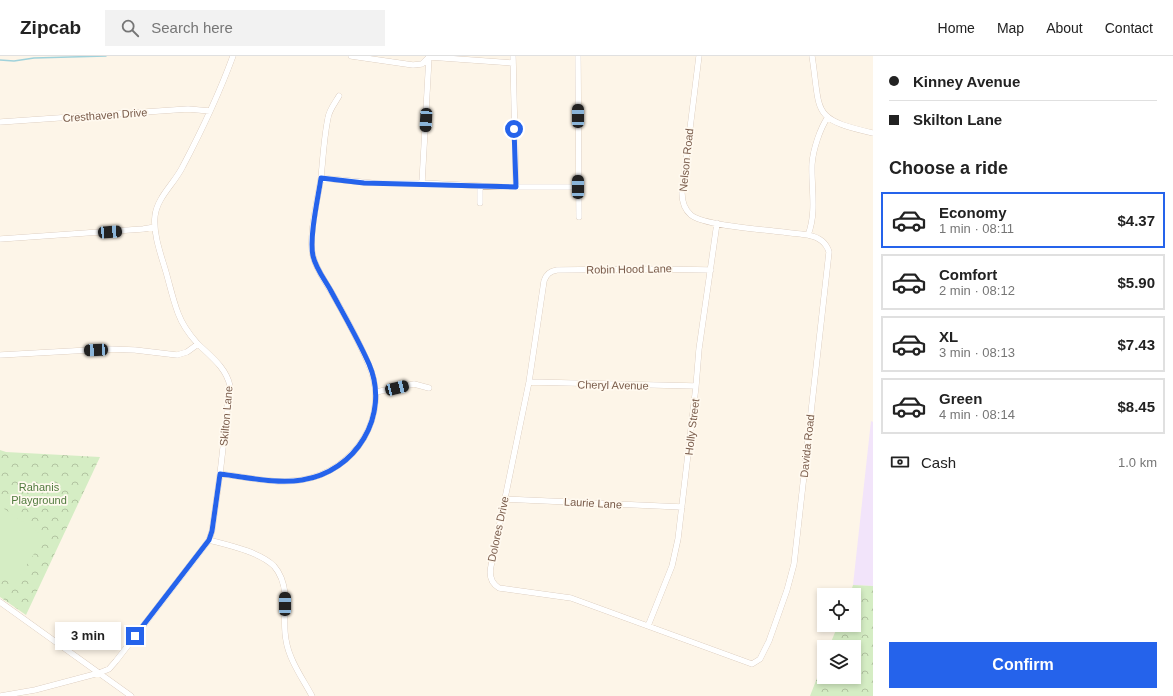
<!DOCTYPE html>
<html lang="en">
<head>
<meta charset="utf-8">
<style>
	body { margin:0; font-family:Helvetica,sans-serif; background:#f2f2f2; color:#222; height:100vh; display:flex; flex-direction:column; font-size:15px; white-space:nowrap }
	* { box-sizing:border-box; margin:0 }
	p { font-size:13px; color:#767676 }
	.icon { flex:none; width:22px; height:22px; fill:none; stroke:currentColor; stroke-width:2; stroke-linecap:round; stroke-linejoin:round }
	.map { position:relative; flex:1; overflow:hidden }
	.sheet { display:flex; flex-direction:column; background:#fff; width:300px }
	.sheet>* { flex:none }
	.guide { display:grid; align-content:center; height:88px; padding:0 16px; background:#fff }
	.controls { position:absolute; left:817px; top:532px; display:grid; gap:8px }
	.controls a { display:grid; place-items:center; width:44px; height:44px; border-radius:0px; background:#fff; box-shadow:0 2px 6px #0003; font-size:20px }
	.end { position:absolute; width:18px; height:18px; margin:-9px; border:5px solid #2563eb; background:#fff; box-shadow:0 0 0 2px #fff }
	.from { border-radius:50% }
	.bubble { position:absolute; height:28px; border-radius:0px; background:#fff; box-shadow:0 2px 6px #0003; font-size:13px; font-weight:600; line-height:28px; text-align:center }
	.car { position:absolute; width:12px; height:24px; margin:-12px -6px; border-radius:5px; box-shadow:0 0 3px 1px #0007; background:linear-gradient(#222 24%,#8ab4d8 0 40%,#222 0 76%,#8ab4d8 0 86%,#222 0) }
	.guide b { display:flex; align-items:center; gap:14px; height:38px; font-size:15px }
	.guide b+b { border-top:1px solid #e0e0e0 }
	.guide i { width:10px; height:10px; background:#222 }
	ul { padding:0; list-style:none }
	li { display:flex; align-items:center; gap:12px; height:56px; margin:0 8px 6px; padding:0 8px; border:2px solid #e0e0e0; border-radius:0px }
	li div { flex:1 }
	li b { display:block; font-size:15px }
	li em { font-style:normal; font-weight:600 }
	li.active { border-color:#2563eb }
	li>.icon { width:36px; height:36px; stroke-width:1.5 }
	h2 { padding:0 16px; font-size:18px; line-height:48px }
	.pay { display:flex; align-items:center; gap:10px; height:44px; padding:0 16px; font-size:15px }
	.pay p { margin-inline-start:auto }
	.cta { display:flex; gap:8px; margin-top:auto; padding:8px 16px }
	.cta a { flex:1; height:46px; border-radius:0px; background:#2563eb; color:#fff; font-size:16px; font-weight:600; line-height:46px; text-align:center }
	header { display:flex; align-items:center; gap:24px; box-sizing:border-box; height:56px; padding:0 20px; background:#fff; border-bottom:1px solid #e0e0e0 }
	header strong { font-size:19px }
	nav { display:flex; gap:22px; margin-inline-start:auto; font-size:14px }
	.search { width:280px; height:36px; background:#f2f2f2; display:flex; align-items:center; gap:10px; box-sizing:border-box; padding:0 14px; border-radius:0px; color:#767676; font-size:15px }
	main { display:flex; flex:1; min-height:0 }
	.map>svg:first-child { display:block }
</style>
</head>
<body>
<header>
<strong>Zipcab</strong>
<div class="search"><svg class="icon" aria-label="search" viewBox="0 0 24 24"><circle cx="10" cy="10" r="6"/><path d="M15 15l6 6"/></svg>Search here</div>
<nav><a>Home</a><a>Map</a><a>About</a><a>Contact</a></nav>
</header>
<main>
<div class="map">
<svg width="873" height="640" viewBox="0 0 873 640">
	<defs>
		<pattern id="forest-crowns" width="20" height="18" patternUnits="userSpaceOnUse"><rect width="20" height="18" fill="#d5edc4"/><path d="M2 6a3 3 0 1 1 6 0M12 15a3 3 0 1 1 6 0" fill="none" stroke="#b2c3a1"/></pattern>
	</defs>
	<rect width="100%" height="100%" fill="#fdf5e8"/>
	<path fill="#f2e4fa" d="M871 365 873 366V530L853 529Z"/>
	<path fill="url(#forest-crowns)" d="M0 394 6 396 100 401 26 559 0 541Z
		M853 529 873 530V640H810L824 604V621H854V591H829L838 569H854V539H850Z"/>
	<path fill="#d5edc4" d="M0 450 45 481 15 527 0 517Z"/>
	<g fill="none" stroke-linecap="round" stroke-linejoin="round">
		<path stroke="#a0d2db" stroke-width="1.5" d="M0 4 14 5 34 2 106 0"/>
		<defs>
			<path id="minor" d="M351 0 413 9 422 8 429 1
				M513 0 516 131
				M578 0 579 161
				M699 0 682 137C682 145 684 153 691 159 705 171 785 175 808 179 818 181 826 185 829 196L794 508 787 534 769 585 760 603 752 608 571 542 499 532C491 527 489 519 491 510L529 326 544 225C546 218 550 215 557 214L652 213 711 214
				M812 0C821 57 810 63 873 77
				M429 1 513 7
				M0 66 188 53 210 55
				M321 122 372 127H422L503 131H578
				M422 127 429 1
				M480 130V147
				M808 179C817 156 811 131 812 108 813 94 820 72 828 61
				M0 183 143 173 155 171
				M0 299 108 293 135 294 177 299 187 296 198 288
				M529 326 696 330
				M376 336 414 328 429 332
				M220 418C246 421 275 428 301 424 356 416 392 358 368 307 358 283 345 260 332 237 325 225 316 213 313 200 308 181 318 142 321 122 323 102 324 81 328 62 329 54 335 47 339 40
				M505 443 682 451
				M209 484C228 489 260 496 274 510 281 518 284 528 285 538 286 554 283 569 286 584 289 604 303 623 312 640
				M0 546 131 640
				M648 570 672 510 678 483 696 330 699 293 717 167
				M0 640 35 634 99 617 109 613 116 605 203 492 209 484 212 475 220 418 230 330C226 311 210 300 197 287 189 278 182 268 178 257 173 244 170 230 166 216 161 199 153 178 155 160 157 141 175 127 183 110 202 74 219 38 233 0"/>
		</defs>
		<use href="#minor" stroke="#d0bdac" stroke-width="6"/>
		<use href="#minor" stroke="#fff" stroke-width="5.5"/>
	</g>
	<g fill="none" stroke-linecap="round" stroke-linejoin="round">
		<path stroke="#2563eb" stroke-width="5" d="M135 580 209 484 212 475 220 418C247 421 275 428 302 424 356 416 391 359 369 308 358 283 344 259 331 235 325 224 316 213 313 200 309 182 318 142 321 122L364 127 516 131 514 73"/>
	</g>
	<g text-anchor="middle" stroke-width="3.5" stroke-linejoin="round" paint-order="stroke">
		<g font-size="11" fill="#795b4a" stroke="#fff9ef">
			<text transform="translate(105 59) rotate(-4)" y="4">Cresthaven Drive</text>
			<text transform="translate(686 104) rotate(-84)" y="4">Nelson Road</text>
			<text transform="translate(629 213) rotate(-1)" y="4">Robin Hood Lane</text>
			<text transform="translate(613 329) rotate(1)" y="4">Cheryl Avenue</text>
			<text transform="translate(226 360) rotate(-85)" y="4">Skilton Lane</text>
			<text transform="translate(692 371) rotate(-83)" y="4">Holly Street</text>
			<text transform="translate(807 390) rotate(-84)" y="4">Davida Road</text>
			<text transform="translate(593 447) rotate(3)" y="4">Laurie Lane</text>
			<text transform="translate(498 473) rotate(-78)" y="4">Dolores Drive</text>
		</g>
		<g font-size="11" fill="#507a3e" stroke="#fff9ef">
			<text x="39" y="435">Rahanis<tspan x="39" dy="13">Playground</tspan></text>
		</g>
	</g>
</svg>
<div class="controls">
<a><svg class="icon" aria-label="locate" viewBox="0 0 24 24"><circle cx="12" cy="12" r="6"/><path d="M12 2v4M12 18v4M2 12h4M18 12h4"/></svg></a>
<a><svg class="icon" aria-label="layers" viewBox="0 0 24 24"><path d="M12 4l9 5-9 5-9-5zM3 14l9 5 9-5"/></svg></a>
</div>
<i class="end from" style="left:514px;top:73px"></i>
<i class="end" style="left:135px;top:580px"></i>
<div class="bubble" style="left:55px;top:566px;width:66px">3 min</div>
<i class="car" style="left:578px;top:60px;rotate:0deg"></i>
<i class="car" style="left:426px;top:64px;rotate:183deg"></i>
<i class="car" style="left:578px;top:131px;rotate:0deg"></i>
<i class="car" style="left:110px;top:176px;rotate:86deg"></i>
<i class="car" style="left:96px;top:294px;rotate:267deg"></i>
<i class="car" style="left:397px;top:332px;rotate:76deg"></i>
<i class="car" style="left:285px;top:548px;rotate:0deg"></i>
</div>
<section class="sheet">
<div class="guide">
<b><i class="from"></i>Kinney Avenue</b>
<b><i></i>Skilton Lane</b>
</div>
<h2>Choose a ride</h2>
<ul>
<li class="active"><svg class="icon" aria-label="car" viewBox="0 0 24 24"><path d="M5 17H2v-5l4-1 3-4h7l3 4 3 1v5h-3M9 17h6M6 11h13"/><circle cx="7" cy="17" r="2"/><circle cx="17" cy="17" r="2"/></svg><div><b>Economy</b><p>1 min · 08:11</p></div><em>$4.37</em></li>
<li><svg class="icon" aria-label="car" viewBox="0 0 24 24"><path d="M5 17H2v-5l4-1 3-4h7l3 4 3 1v5h-3M9 17h6M6 11h13"/><circle cx="7" cy="17" r="2"/><circle cx="17" cy="17" r="2"/></svg><div><b>Comfort</b><p>2 min · 08:12</p></div><em>$5.90</em></li>
<li><svg class="icon" aria-label="car" viewBox="0 0 24 24"><path d="M5 17H2v-5l4-1 3-4h7l3 4 3 1v5h-3M9 17h6M6 11h13"/><circle cx="7" cy="17" r="2"/><circle cx="17" cy="17" r="2"/></svg><div><b>XL</b><p>3 min · 08:13</p></div><em>$7.43</em></li>
<li><svg class="icon" aria-label="car" viewBox="0 0 24 24"><path d="M5 17H2v-5l4-1 3-4h7l3 4 3 1v5h-3M9 17h6M6 11h13"/><circle cx="7" cy="17" r="2"/><circle cx="17" cy="17" r="2"/></svg><div><b>Green</b><p>4 min · 08:14</p></div><em>$8.45</em></li>
</ul>
<div class="pay"><svg class="icon" aria-label="cash" viewBox="0 0 24 24"><path d="M3 7h18v10H3z"/><circle cx="12" cy="12" r="2"/></svg>Cash<p>1.0 km</p></div>
<div class="cta"><a>Confirm</a></div>
</section>
</main>
</body>
</html>
